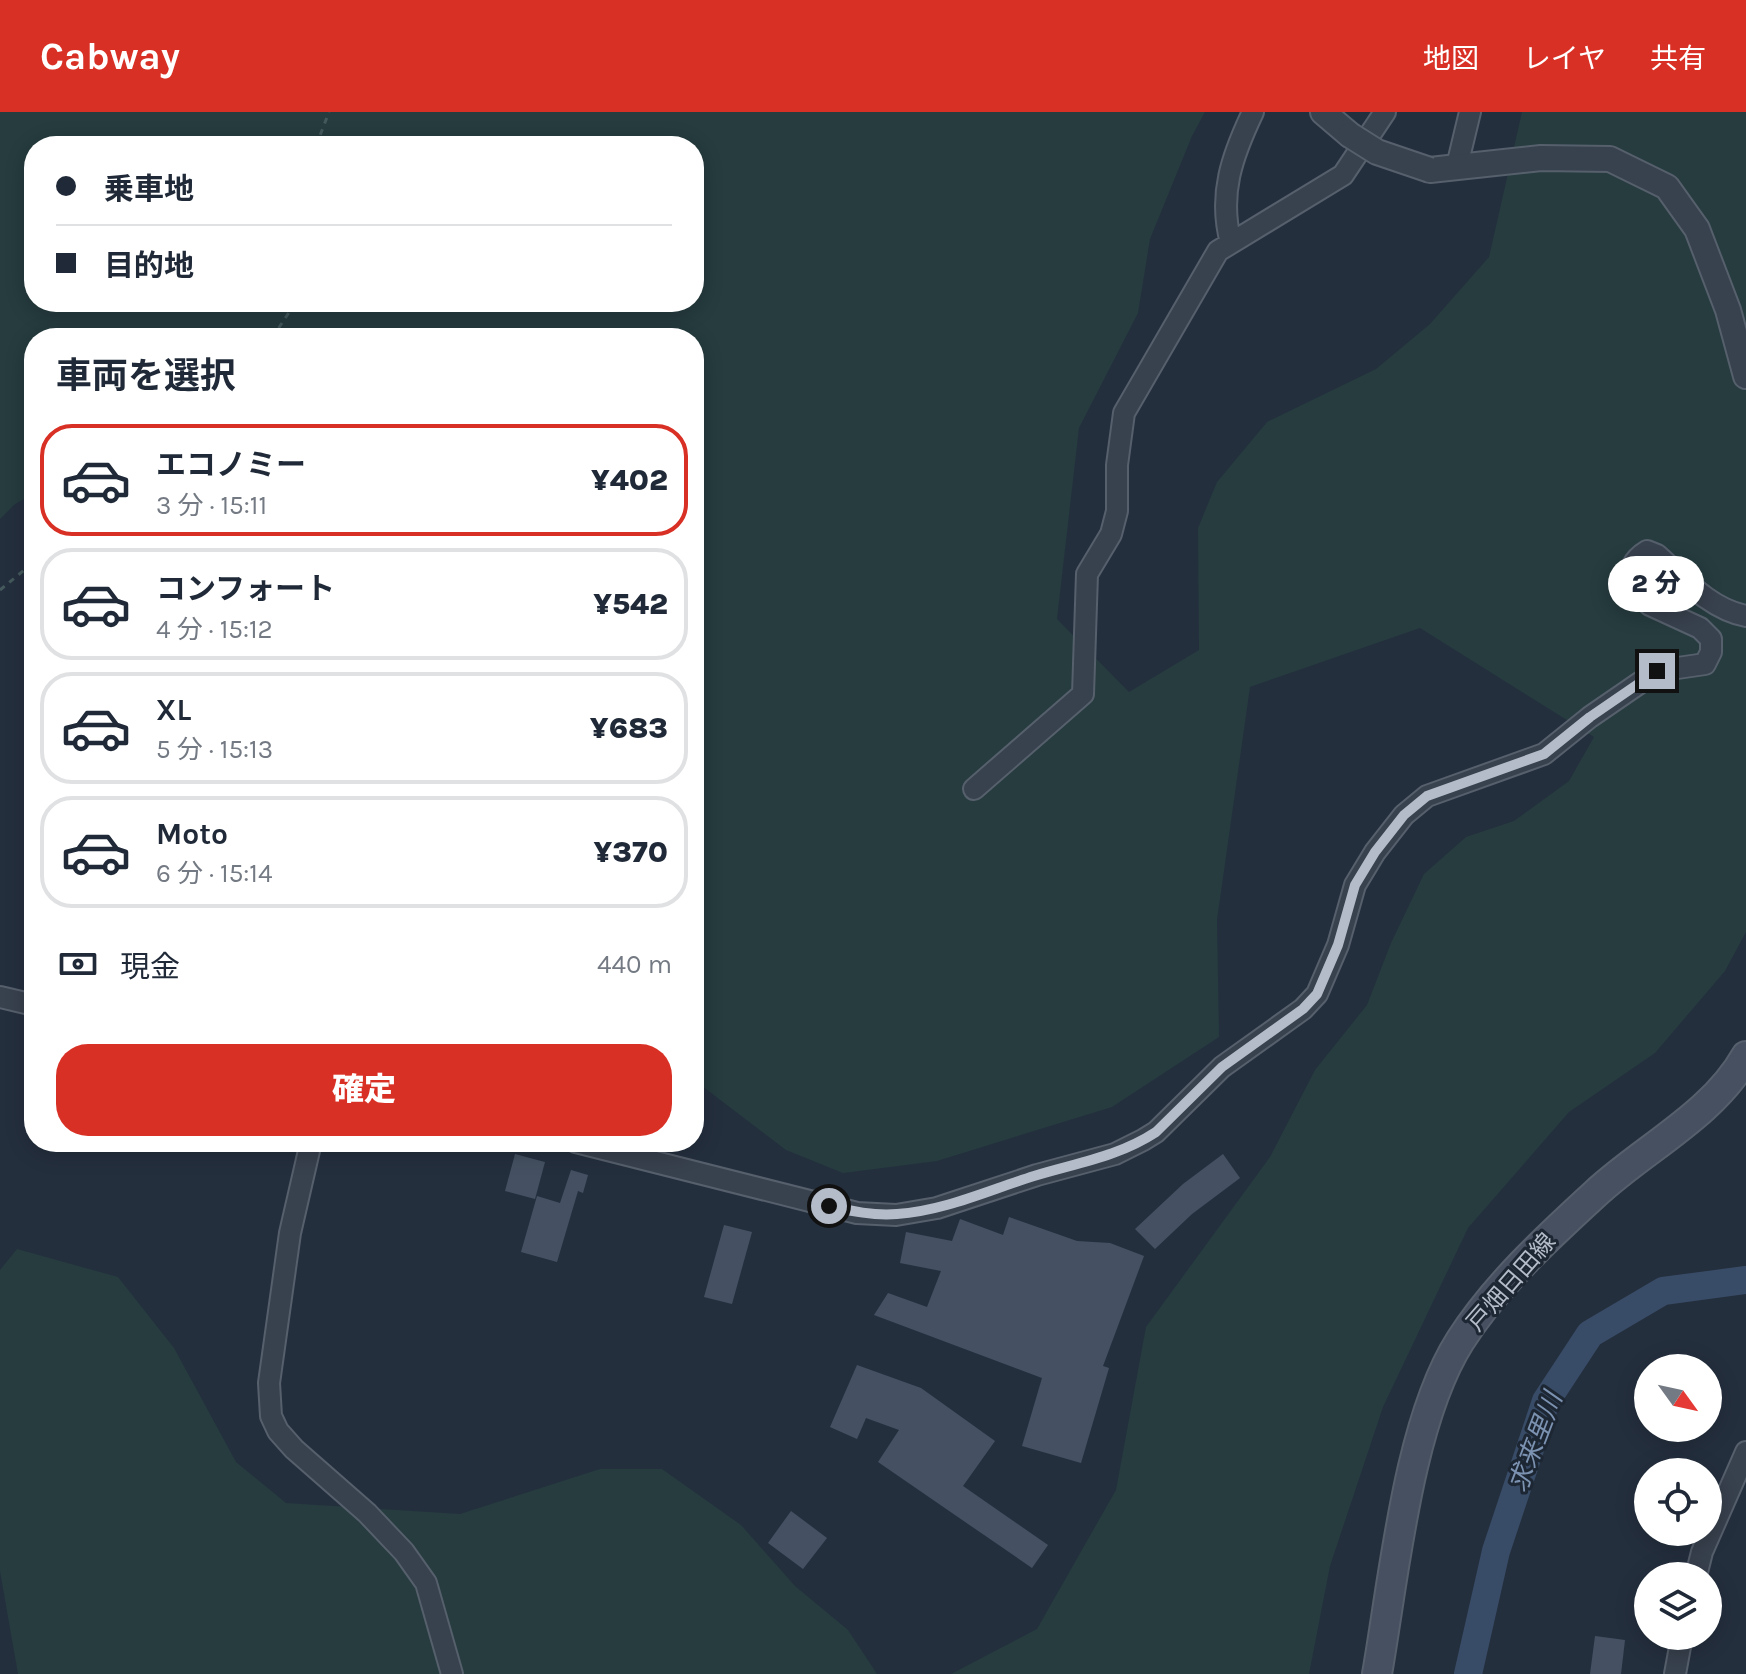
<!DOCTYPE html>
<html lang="ja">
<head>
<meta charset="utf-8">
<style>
	body { margin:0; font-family:Karla,"Noto Sans JP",sans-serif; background:#f6f6f7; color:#1f2937; height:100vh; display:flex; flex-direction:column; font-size:30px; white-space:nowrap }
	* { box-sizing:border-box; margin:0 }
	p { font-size:26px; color:#747a83 }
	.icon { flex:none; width:44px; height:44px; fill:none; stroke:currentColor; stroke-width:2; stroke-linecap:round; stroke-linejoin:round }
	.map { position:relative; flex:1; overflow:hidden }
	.side { position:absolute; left:24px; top:216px; width:680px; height:824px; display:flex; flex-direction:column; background:#fff; border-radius:32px; box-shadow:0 4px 20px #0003 }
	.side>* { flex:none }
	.guide { position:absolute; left:24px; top:24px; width:680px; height:176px; border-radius:32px; box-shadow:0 4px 20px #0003; display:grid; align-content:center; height:176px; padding:0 32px; background:#fff }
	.needle { width:52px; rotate:123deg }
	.controls { position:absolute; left:1634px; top:1242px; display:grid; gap:16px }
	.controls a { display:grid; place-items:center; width:88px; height:88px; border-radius:50%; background:#fff; box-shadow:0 4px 20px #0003; font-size:40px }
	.end { position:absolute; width:36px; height:36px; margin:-18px; border:10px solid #b4bcc9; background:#111; box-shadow:0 0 0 4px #111 }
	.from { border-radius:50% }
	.bubble { position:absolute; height:56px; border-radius:28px; background:#fff; box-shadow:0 4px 20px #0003; font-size:26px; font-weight:800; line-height:56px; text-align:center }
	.guide b { display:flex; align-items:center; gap:28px; height:76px; font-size:30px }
	.guide b+b { border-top:2px solid #e0e1e3 }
	.guide i { width:20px; height:20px; background:#1f2937 }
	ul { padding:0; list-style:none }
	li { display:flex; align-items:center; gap:24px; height:112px; margin:0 16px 12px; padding:0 16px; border:4px solid #e0e1e3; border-radius:32px }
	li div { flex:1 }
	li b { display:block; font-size:30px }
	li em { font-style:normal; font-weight:800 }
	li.selected { border-color:#d93025 }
	li>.icon { width:72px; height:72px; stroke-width:1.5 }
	h2 { padding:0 32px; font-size:36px; line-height:96px }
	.pay { display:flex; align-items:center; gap:20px; height:88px; padding:0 32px; font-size:30px }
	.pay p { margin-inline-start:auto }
	.cta { display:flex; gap:16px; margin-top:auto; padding:16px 32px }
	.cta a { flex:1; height:92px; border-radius:32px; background:#d93025; color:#fff; font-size:32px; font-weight:800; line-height:92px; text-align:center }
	header { display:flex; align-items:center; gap:48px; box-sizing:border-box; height:112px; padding:0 40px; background:#d93025; color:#fff }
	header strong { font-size:38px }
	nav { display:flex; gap:44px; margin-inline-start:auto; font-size:28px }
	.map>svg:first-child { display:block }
</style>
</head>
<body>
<header>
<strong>Cabway</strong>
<nav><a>地図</a><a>レイヤ</a><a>共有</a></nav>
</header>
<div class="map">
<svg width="1746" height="1562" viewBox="0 0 1746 1562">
	<rect width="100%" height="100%" fill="#242f3e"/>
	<path fill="#263c3f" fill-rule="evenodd" d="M0 0H1205L1192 24 1150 127 1138 201 1079 316 1057 507 1129 580 1199 538 1198 416 1217 370 1267 310 1376 257 1430 212 1489 145 1522 0H1746V820L1725 859 1655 941 1569 1000 1468 1116 1383 1295 1330 1454 1309 1562H951L1037 1517 1116 1378 1146 1215 1270 1045 1315 958 1367 893 1391 831 1424 762 1466 725 1514 709 1569 669 1594 625 1420 516 1250 575 1217 808 1219 925 1112 995 937 1049 843 1061 786 1038 694 968V226H34V382L15 392 0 407ZM34 34H694V190H34Z
		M17 1137 118 1165 174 1236 236 1350 286 1391 460 1402 600 1357H662L741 1413 795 1474 848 1518 877 1562H18L0 1459V1158Z"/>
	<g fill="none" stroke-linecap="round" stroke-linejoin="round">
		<path stroke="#394c67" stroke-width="28" d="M1468 1562 1496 1439 1546 1289 1590 1222 1663 1179 1746 1168"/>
	</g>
	<path fill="#455162" d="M515 1042 545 1050 535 1087 505 1079Z
		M1223 1042 1240 1066 1192 1102 1155 1137 1135 1117 1183 1072Z
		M571 1058 588 1063 583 1081 578 1079 557 1150 521 1140 537 1084 560 1091Z
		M1009 1105 1077 1129 1110 1131 1144 1144 1103 1254 1109 1256 1081 1351 1022 1334 1042 1266 874 1203 888 1181 927 1195 941 1159 900 1151 906 1120 952 1129 960 1107 1003 1123Z
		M724 1113 752 1120 732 1192 704 1185Z
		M857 1253 921 1276 995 1329 963 1374 1048 1433 1032 1456 878 1350 899 1318 866 1306 857 1327 830 1315Z
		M791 1399 827 1426 803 1457 768 1431Z
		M1595 1524 1625 1528 1621 1562H1590Z"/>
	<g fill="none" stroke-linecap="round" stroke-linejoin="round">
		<defs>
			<path id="minor" d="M1457 54 1470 0
				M1231 131C1218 83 1232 44 1253 0
				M974 677 1083 582 1087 462 1111 422 1117 399V353L1124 301 1218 139 1343 63 1385 0
				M0 885 34 893
				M311 1030 290 1121 269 1271 271 1304 278 1319 294 1337 367 1401 404 1440 426 1471 452 1562
				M576 1030 857 1101 896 1103 937 1096 1037 1063 1115 1042 1143 1028 1156 1020 1222 955 1303 897 1317 882 1338 833 1355 773 1375 740 1404 703 1427 684 1544 642 1590 605 1657 559 1705 552 1711 540V527L1700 516 1650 493 1630 474C1630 457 1632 448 1647 439L1657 443C1684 467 1710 497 1746 504
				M1696 1464 1702 1440 1746 1340
				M1675 1562 1682 1524"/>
			<path id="tertiary" d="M1323 0 1350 23
				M1430 58 1541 46 1610 47 1667 75 1697 117 1728 198 1746 264"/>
			<path id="secondary" d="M1377 1562C1394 1465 1408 1311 1460 1229 1495 1174 1547 1126 1595 1082 1643 1037 1713 1003 1746 944"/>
		</defs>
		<use href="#minor" stroke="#565f6c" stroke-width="24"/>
		<use href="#tertiary" stroke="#565f6c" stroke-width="28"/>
		<use href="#secondary" stroke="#565f6c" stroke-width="32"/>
		<path stroke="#44595c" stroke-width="3" stroke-dasharray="6 6" stroke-linecap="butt" d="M316 34 329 0
			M272 226 296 190
			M0 478 34 450"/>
		<use href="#minor" stroke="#38414e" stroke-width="20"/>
		<use href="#tertiary" stroke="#38414e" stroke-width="24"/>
		<use href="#secondary" stroke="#465061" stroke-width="28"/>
		<defs>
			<path id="tertiary-bridge" d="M1350 23 1377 40 1430 58"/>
		</defs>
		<use href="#tertiary-bridge" stroke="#565f6c" stroke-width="28" stroke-linecap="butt"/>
		<use href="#tertiary-bridge" stroke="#38414e" stroke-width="24"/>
	</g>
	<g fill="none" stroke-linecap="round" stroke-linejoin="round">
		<path stroke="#b4bcc9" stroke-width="10" d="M829 1094C851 1099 874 1104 897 1102 944 1099 989 1078 1034 1064 1076 1051 1118 1045 1156 1020L1222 955 1303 897 1317 882 1338 833 1355 773 1375 740 1404 703 1427 684 1544 642 1590 605 1657 559"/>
	</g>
	<g text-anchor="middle" stroke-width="6" stroke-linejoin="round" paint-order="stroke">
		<g font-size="24" fill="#b4bcc9" stroke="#1d2633">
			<text transform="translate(1511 1170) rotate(-49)" y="8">戸畑日田線</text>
		</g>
		<g font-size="26" font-style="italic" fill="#7c92b1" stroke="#1d2633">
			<text transform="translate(1535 1330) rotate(-69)" y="9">求来里川</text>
		</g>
	</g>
</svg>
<div class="controls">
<a><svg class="needle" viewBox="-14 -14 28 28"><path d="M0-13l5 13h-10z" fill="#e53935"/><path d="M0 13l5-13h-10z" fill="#747a83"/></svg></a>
<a><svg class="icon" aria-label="locate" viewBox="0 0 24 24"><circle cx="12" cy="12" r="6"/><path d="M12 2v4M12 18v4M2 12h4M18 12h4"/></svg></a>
<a><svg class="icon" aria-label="layers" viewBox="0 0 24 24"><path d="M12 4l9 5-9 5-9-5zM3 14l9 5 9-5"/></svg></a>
</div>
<i class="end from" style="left:829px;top:1094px"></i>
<i class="end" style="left:1657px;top:559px"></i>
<div class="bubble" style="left:1608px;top:444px;width:96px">2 分</div>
<div class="guide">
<b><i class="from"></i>乗車地</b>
<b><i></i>目的地</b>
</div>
<section class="side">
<h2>車両を選択</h2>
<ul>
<li class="selected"><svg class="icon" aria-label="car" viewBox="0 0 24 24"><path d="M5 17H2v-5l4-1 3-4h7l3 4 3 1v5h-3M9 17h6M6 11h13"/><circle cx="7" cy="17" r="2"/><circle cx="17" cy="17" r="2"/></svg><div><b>エコノミー</b><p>3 分 · 15:11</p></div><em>¥402</em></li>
<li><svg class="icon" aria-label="car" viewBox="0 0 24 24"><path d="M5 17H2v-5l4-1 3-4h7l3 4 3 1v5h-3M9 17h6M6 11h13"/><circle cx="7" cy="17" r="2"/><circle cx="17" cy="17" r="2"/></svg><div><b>コンフォート</b><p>4 分 · 15:12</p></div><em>¥542</em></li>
<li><svg class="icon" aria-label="car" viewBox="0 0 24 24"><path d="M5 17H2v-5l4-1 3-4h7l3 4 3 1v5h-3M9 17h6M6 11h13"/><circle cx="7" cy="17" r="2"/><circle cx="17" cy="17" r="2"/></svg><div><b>XL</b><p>5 分 · 15:13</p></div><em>¥683</em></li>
<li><svg class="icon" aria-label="car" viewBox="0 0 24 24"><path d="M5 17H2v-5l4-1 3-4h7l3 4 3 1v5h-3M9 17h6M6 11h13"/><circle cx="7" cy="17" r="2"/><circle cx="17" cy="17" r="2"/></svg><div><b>Moto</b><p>6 分 · 15:14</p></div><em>¥370</em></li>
</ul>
<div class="pay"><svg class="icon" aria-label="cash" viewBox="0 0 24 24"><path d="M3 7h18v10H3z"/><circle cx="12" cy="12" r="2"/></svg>現金<p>440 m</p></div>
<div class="cta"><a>確定</a></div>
</section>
</div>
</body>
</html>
